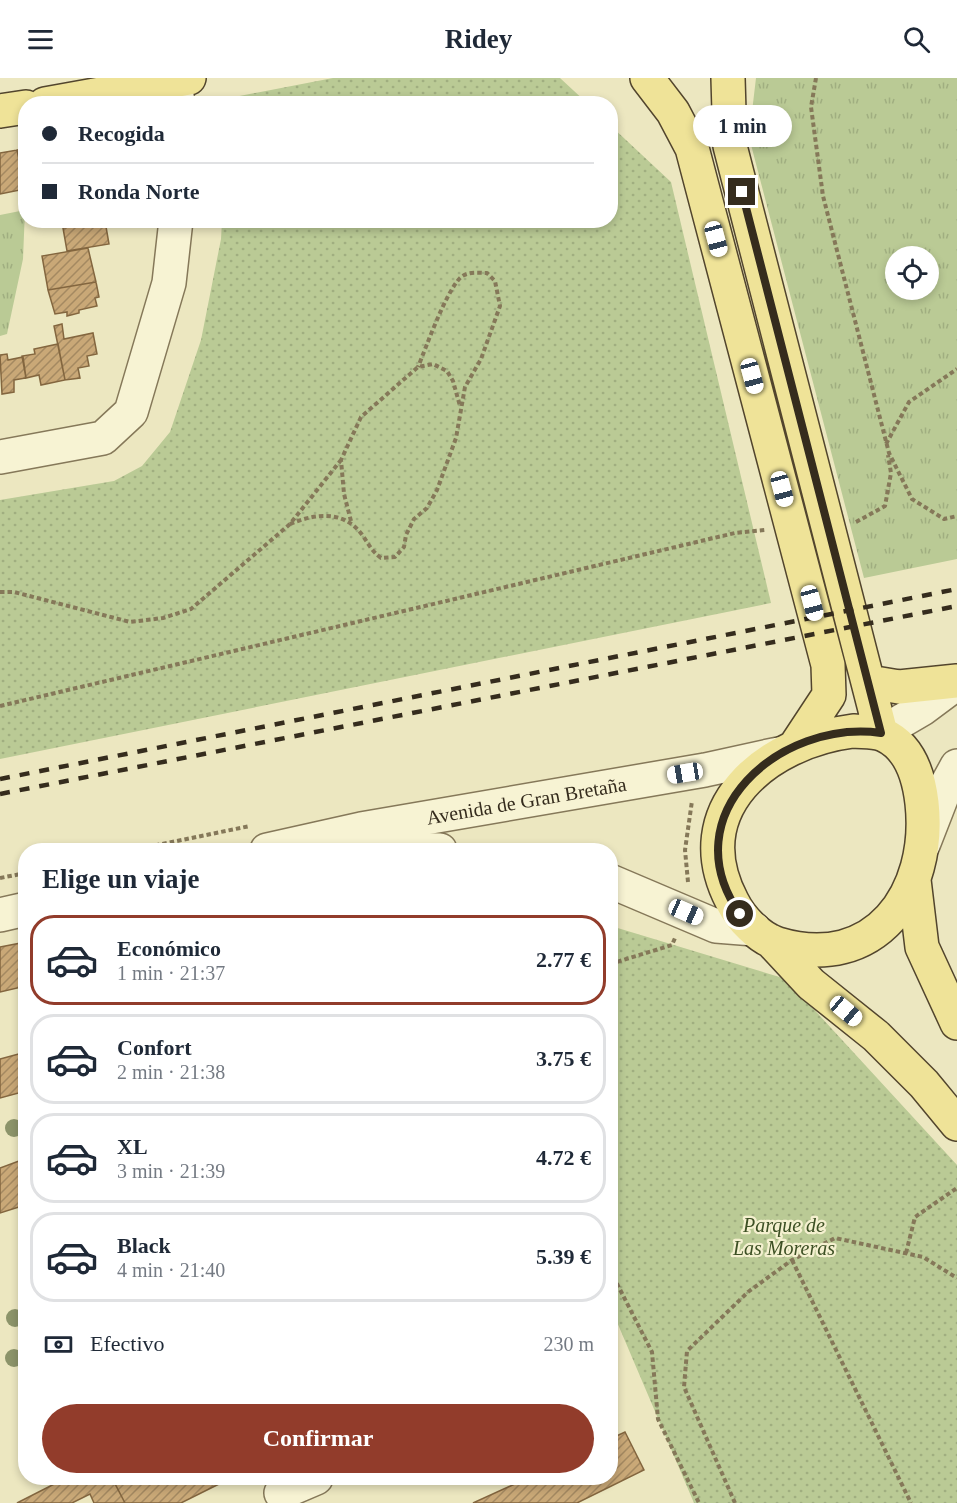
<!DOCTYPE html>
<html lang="es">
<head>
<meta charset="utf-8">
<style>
	body { margin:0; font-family:"Times New Roman",serif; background:#f2f2f3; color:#1f2937; height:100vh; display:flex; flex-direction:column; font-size:22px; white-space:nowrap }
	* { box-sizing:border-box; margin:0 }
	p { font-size:20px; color:#747a83 }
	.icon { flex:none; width:33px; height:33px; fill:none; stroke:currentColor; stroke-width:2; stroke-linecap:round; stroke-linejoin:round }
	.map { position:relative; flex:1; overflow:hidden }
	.drawer { position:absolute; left:18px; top:765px; width:600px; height:642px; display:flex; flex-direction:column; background:#fff; border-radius:24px; box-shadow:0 3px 9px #0003 }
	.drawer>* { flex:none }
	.guide { position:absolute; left:18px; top:18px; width:600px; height:132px; border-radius:24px; box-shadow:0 3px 9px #0003; display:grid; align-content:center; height:132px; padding:0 24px; background:#fff }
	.buttons { position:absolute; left:885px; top:168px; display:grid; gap:12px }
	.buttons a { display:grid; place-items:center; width:54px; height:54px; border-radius:50%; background:#fff; box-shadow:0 3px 9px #0003; font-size:30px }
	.end { position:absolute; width:27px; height:27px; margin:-14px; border:8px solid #352c1d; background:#fff; box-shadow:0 0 0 3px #fff }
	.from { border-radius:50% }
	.bubble { position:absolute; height:42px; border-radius:21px; background:#fff; box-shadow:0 3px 9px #0003; font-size:20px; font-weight:800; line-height:42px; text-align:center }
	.car { position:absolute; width:18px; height:36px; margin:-18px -9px; border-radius:8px; box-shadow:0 0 4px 2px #0007; background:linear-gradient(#fff 24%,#345 0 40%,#fff 0 76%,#345 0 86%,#fff 0) }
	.guide b { display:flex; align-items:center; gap:21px; height:57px; font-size:22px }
	.guide b+b { border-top:2px solid #e0e1e3 }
	.guide i { width:15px; height:15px; background:#1f2937 }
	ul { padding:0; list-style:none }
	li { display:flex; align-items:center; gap:18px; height:90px; margin:0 12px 9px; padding:0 12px; border:3px solid #e0e1e3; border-radius:24px }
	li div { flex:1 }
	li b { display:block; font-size:22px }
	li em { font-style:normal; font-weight:800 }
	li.on { border-color:#923c2b }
	li>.icon { width:54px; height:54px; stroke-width:1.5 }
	h2 { padding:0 24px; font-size:27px; line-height:72px }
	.pay { display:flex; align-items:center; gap:15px; height:66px; padding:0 24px; font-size:22px }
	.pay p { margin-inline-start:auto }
	.cta { display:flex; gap:12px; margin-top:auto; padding:12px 24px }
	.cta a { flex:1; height:69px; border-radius:36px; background:#923c2b; color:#fff; font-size:24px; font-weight:800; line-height:69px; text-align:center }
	header { display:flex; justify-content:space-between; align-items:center; height:78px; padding:0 24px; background:#fff; font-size:27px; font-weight:800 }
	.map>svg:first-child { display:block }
</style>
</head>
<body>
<header><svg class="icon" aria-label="menu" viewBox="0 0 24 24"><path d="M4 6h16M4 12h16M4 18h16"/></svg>Ridey<svg class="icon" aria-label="search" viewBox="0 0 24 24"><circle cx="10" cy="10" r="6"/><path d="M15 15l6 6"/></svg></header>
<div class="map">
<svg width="957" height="1425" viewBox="0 0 957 1425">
	<defs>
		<pattern id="grass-tufts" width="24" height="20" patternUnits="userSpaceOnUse" patternTransform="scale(1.5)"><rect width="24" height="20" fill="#baca95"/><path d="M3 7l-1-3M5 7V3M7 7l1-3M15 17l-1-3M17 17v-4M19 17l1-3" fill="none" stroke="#a0ae80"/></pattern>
		<pattern id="park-dots" width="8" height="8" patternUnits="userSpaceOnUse" patternTransform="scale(1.5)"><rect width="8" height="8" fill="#baca95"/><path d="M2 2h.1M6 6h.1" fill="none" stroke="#a0ae80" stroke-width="1.8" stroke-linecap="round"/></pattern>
		<pattern id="building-hatch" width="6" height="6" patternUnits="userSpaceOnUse" patternTransform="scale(1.5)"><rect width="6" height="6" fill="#c9a877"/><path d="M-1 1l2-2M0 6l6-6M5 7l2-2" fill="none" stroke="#a48961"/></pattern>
	</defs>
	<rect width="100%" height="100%" fill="#ece7c0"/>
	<path fill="url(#grass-tufts)" fill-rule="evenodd" d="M756 0H957V481L864 500 749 59ZM896 178H928V212H896Z
		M25 132 23 181 7 256 0 258V137Z"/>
	<path fill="url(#park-dots)" d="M333 0H560L587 25H224V21Z
		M611 48 671 104 771 525 0 681V422L114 403 142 388 170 354 201 262 221 161 222 143 610 142Z
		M611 848 786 901 957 1087V1425H694L611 1230Z"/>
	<path fill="url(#building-hatch)" stroke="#83663f" stroke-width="1.5" d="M26 70V112H25L17 72Z
		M17 72 25 111 0 116V75Z
		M68 142H105L71 149Z
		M105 143 109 166 67 173 63 150Z
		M88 170 96 204 48 212 42 178Z
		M96 204 99 219 95 220 97 228 79 232V235L67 238V234L55 236 48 212Z
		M62 246 64 261 93 255 97 276 87 278 89 288 78 290 80 300 65 302 54 248Z
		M58 266 65 302 41 307 39 297 26 300 22 278 35 276 34 271Z
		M7 276 8 282 23 279 26 300 14 302V314L2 316 0 277Z
		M26 864V908L0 914V869Z
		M26 974V1013L0 1020V981Z
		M19 1083 26 1101V1121L20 1123 22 1128 0 1135V1090Z
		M625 1354 644 1392 577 1425H473L528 1400H610V1361Z
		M66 1400H112L125 1425H94L90 1416 72 1425H17Z
		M112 1400H224L225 1403 181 1425H125Z"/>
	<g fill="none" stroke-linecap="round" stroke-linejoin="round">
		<defs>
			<g id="minor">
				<path d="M175 0 178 26"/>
				<path d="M0 379 103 360 131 334 169 205 176 142"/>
				<path d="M881 655 922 631 957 605"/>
				<path d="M923 767 946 708 957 688"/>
				<path d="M346 770 440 772"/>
				<path id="s1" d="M267 772 361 751 705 692 778 676"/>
				<path d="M610 803 716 848 754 851"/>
				<path d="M0 837 26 831"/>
				<path d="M281 1415 316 1400"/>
			</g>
			<path id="major" d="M647 0 673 34 692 70 828 587 829 617 796 667
				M728 0 730 68 881 655
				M45 26 189 0
				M0 33 26 29
				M869 604 899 609 957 603
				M853 653C863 654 875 653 884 657 910 669 919 699 922 725 932 815 875 895 778 866 759 860 741 841 732 823 684 731 766 664 853 653Z
				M914 802 922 869 957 945
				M771 863 811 906 876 958 924 1006 957 1046"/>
		</defs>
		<use href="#minor" stroke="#857859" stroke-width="36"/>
		<use href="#major" stroke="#52452d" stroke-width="36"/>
		<path stroke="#857859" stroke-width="4" stroke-dasharray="4.5 3" stroke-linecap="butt" d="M816 0 811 29 823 118 889 375 912 421 944 441 957 438
			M886 366 909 324 957 291
			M351 443 344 416 341 382 361 339 418 289 433 286 447 293 453 303 460 328
			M856 444 885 428 891 395 888 377
			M290 446C316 435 345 432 363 458 369 467 372 473 381 480L395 479 404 469 406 457 414 441 427 430 437 412 456 360 465 309 481 281 500 228 495 203 487 195C478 195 467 193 460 200 445 216 427 267 418 289
			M0 514H14L130 544 163 540 191 531 290 446 341 382
			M0 628 735 455 765 452
			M133 772 250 748
			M0 800 26 795
			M688 804 685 772 692 723
			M610 886 672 867 675 860
			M906 1175 915 1139 957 1110
			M792 1182 911 1425
			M610 1192 652 1274 658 1341 699 1425
			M735 1425 684 1309 687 1273 748 1214 792 1182 835 1160 923 1179 957 1200"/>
		<use href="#minor" stroke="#f7f3d3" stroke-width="33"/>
		<use href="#major" stroke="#efe398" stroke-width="33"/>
		<path stroke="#352c1d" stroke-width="4.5" stroke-dasharray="10 10" stroke-linecap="butt" d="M0 701 957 511
			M0 716 957 528"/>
	</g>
	<g fill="#8c946a">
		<circle cx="14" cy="1050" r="9"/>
		<circle cx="15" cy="1240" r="9"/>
		<circle cx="14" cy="1280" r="9"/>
	</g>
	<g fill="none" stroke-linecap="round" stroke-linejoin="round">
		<path stroke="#352c1d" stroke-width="8" d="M740 836C670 736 781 641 881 655L742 114"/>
	</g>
	<g text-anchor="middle" stroke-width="4.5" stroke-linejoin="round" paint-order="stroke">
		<g font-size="20" fill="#352c1d" stroke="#f4f0cf">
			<text dy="7" stroke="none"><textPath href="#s1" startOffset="264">Avenida de Gran Bretaña</textPath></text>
		</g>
		<g font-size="20" font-style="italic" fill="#3d5024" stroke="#f4f0cf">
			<text x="784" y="1154">Parque de<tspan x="784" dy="23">Las Moreras</tspan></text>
		</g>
	</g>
</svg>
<div class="buttons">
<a><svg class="icon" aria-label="locate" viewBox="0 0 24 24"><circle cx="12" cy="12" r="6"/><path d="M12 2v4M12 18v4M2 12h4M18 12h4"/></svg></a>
</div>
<i class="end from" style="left:740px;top:836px"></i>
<i class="end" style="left:742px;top:114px"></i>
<div class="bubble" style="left:693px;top:27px;width:99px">1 min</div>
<i class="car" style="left:716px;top:161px;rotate:165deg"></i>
<i class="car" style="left:752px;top:298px;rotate:165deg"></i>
<i class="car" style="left:782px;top:411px;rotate:165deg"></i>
<i class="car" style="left:812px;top:525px;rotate:165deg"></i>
<i class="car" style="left:685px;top:695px;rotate:261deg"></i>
<i class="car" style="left:686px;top:834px;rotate:114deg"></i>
<i class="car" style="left:846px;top:933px;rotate:130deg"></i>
<div class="guide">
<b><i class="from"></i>Recogida</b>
<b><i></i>Ronda Norte</b>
</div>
<section class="drawer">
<h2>Elige un viaje</h2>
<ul>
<li class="on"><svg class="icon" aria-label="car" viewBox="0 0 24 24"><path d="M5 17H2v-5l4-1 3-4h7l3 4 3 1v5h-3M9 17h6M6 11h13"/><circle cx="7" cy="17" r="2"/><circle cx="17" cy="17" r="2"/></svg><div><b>Económico</b><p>1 min · 21:37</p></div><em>2.77 €</em></li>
<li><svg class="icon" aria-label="car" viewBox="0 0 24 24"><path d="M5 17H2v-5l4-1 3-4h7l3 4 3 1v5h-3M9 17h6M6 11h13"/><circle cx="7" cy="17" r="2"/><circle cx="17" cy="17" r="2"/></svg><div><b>Confort</b><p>2 min · 21:38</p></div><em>3.75 €</em></li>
<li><svg class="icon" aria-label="car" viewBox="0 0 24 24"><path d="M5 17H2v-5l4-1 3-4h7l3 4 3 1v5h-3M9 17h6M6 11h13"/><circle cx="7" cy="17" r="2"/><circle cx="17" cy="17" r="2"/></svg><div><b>XL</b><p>3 min · 21:39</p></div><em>4.72 €</em></li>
<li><svg class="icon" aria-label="car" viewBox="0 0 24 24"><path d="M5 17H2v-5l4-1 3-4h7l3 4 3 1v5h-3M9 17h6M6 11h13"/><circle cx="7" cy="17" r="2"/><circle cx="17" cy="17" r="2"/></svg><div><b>Black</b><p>4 min · 21:40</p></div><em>5.39 €</em></li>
</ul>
<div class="pay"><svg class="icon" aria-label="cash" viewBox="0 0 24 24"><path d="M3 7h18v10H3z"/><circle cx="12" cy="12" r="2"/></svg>Efectivo<p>230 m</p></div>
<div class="cta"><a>Confirmar</a></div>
</section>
</div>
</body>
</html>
